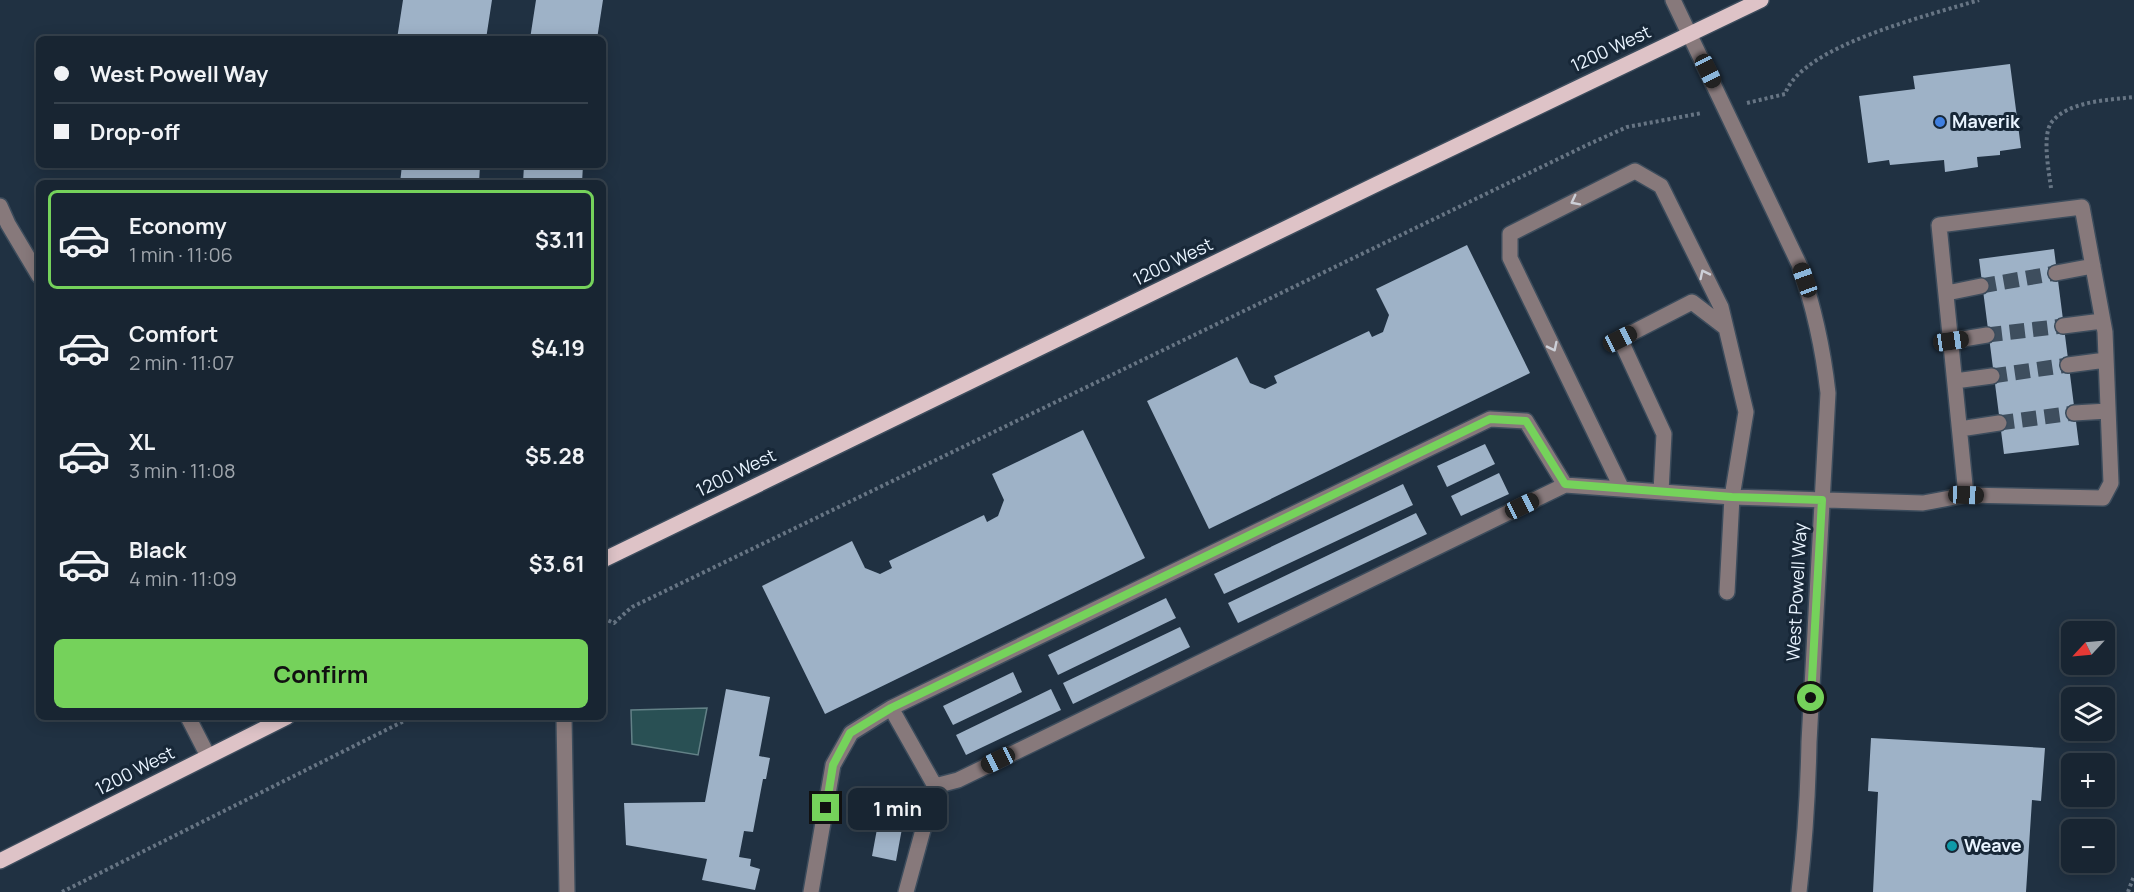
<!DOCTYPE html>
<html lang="en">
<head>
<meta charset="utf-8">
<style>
	body { margin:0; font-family:Manrope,sans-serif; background:#212d3a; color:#f1f3f6; height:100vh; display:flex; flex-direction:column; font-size:22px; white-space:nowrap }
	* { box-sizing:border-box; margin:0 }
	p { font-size:20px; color:#9fa5ac }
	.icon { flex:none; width:33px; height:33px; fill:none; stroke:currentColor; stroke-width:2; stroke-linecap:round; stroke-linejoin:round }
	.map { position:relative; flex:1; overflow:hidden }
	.details { position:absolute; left:36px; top:180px; width:570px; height:540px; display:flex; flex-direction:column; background:#182532; border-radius:9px; box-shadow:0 3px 15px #0003,0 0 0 2px #36424d }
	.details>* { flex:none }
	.hud { position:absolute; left:36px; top:36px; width:570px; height:132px; border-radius:9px; box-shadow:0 3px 15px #0003,0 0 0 2px #36424d; display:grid; align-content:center; height:132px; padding:0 18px; background:#182532 }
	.needle { width:39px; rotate:244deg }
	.tools { position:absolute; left:2061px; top:621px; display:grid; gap:12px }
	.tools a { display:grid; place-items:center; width:54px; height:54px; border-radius:9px; background:#182532; box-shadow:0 3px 15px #0003,0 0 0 2px #36424d; font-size:30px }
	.end { position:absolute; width:27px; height:27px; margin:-14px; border:8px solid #75d25b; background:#111; box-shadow:0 0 0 3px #111 }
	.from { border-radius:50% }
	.bubble { position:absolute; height:42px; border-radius:9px; background:#182532; box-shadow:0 3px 15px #0003,0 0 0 2px #36424d; font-size:20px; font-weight:700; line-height:42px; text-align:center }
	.car { position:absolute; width:18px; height:36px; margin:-18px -9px; border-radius:8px; box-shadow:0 0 4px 2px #0007; background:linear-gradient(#222 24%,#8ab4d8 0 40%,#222 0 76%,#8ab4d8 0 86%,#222 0) }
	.hud b { display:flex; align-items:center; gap:21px; height:57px; font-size:22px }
	.hud b+b { border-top:2px solid #36424d }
	.hud i { width:15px; height:15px; background:#f1f3f6 }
	ul { padding:10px 0 0; list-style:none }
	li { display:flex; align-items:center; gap:18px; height:99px; margin:0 12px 9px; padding:0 6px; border:3px solid transparent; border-radius:9px }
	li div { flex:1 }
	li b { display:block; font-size:22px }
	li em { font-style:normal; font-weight:700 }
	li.active { border-color:#75d25b }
	li>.icon { width:54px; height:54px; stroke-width:1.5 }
	.action { display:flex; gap:12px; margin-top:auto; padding:12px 18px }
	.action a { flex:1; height:69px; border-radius:9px; background:#75d25b; color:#111; font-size:24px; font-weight:700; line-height:69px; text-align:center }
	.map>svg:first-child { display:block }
</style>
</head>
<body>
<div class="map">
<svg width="2134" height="892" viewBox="0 0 2134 892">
	<rect width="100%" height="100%" fill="#203142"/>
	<path fill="#295054" stroke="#638187" stroke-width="1.5" d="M707 708 698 755 632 744 631 710Z"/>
	<path fill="#9eb2c7" d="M403 0H492L486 39H397Z
		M536 0H603L597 39H530Z
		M2010 64 2021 148 2000 151V155L1977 157 1978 167 1945 172 1944 160 1890 165 1889 160 1868 163 1859 96 1915 89 1913 76Z
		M402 165H480L479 183H400Z
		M524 165H583L582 183H523Z
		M1467 245 1530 373 1209 529 1147 401 1237 357 1250 383 1265 389 1277 383 1274 376 1369 331 1372 337 1383 332 1389 315 1376 289Z
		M2054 249 2079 445 2004 454 1979 259Z
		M1083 430 1145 558 825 714 762 586 852 541 865 568 880 574 892 568 889 561 984 515 987 522 998 516 1004 500 992 474Z
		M1485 444 1495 464 1447 487 1437 466Z
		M1499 473 1509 494 1461 516 1451 496Z
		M1403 484 1413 505 1224 594 1214 574Z
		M1416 513 1427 534 1238 623 1228 603Z
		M1166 598 1176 618 1058 675 1048 655Z
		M1180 627 1190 647 1073 704 1063 683Z
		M1013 672 1022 692 953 725 943 706Z
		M726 689 770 697 759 756 770 758 766 779H763L753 832 744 831 739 857 751 859 750 866 760 869 755 890 702 880 707 859 626 845 624 803 705 802Z
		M1051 689 1061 710 966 755 956 735Z
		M1871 738 2045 748 2041 801 2032 800 2026 892H1873L1878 792 1868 791Z
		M884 791 908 796 896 861 872 856Z"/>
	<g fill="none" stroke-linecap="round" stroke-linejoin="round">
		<path stroke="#3e4e5e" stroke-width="15" stroke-dasharray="15 8" stroke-linecap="butt" d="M1981 286 2056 273
			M1987 335 2063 326
			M1992 376 2068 365
			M1999 423 2074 413"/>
		<defs>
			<path id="minor" d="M1673 0 1799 264C1814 307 1823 348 1828 393L1809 742C1808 792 1805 842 1799 892
				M0 206 8 224 39 276
				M2056 273 2093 266
				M1947 293 1981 286
				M2063 326 2102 321
				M1951 341 1987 335
				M2068 365 2106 360
				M1955 381 1992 376
				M2074 413 2108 411
				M1960 429 1999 423
				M1565 485 1732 497 1746 412 1726 328 1692 302 1620 339 1664 434 1661 492
				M1622 489 1510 258V234L1635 171 1661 186 1721 307 1726 328
				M1727 592 1732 497 1923 503 1966 495 2103 498 2111 483 2105 332 2082 207 1939 225 1966 495
				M891 708 1490 419 1526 421 1565 485 958 780 935 786
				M188 717 208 756
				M564 717 567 892
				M811 892 833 765 851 733 891 708 935 786 906 892"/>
			<path id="major" d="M603 560 1377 184 1761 0
				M0 861 287 717"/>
		</defs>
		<use href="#minor" stroke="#3c4c5c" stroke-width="18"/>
		<use href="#major" stroke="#3c4c5c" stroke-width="18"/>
		<path stroke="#677584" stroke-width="4" stroke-dasharray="3 3" stroke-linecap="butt" d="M1747 103 1785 94C1802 45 1931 15 1979 0
			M2051 188C2049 172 2042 137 2051 123 2067 101 2109 100 2134 97
			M603 622 607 620 614 623 632 607 1587 145 1627 127 1702 113
			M62 892 412 717
			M2128 892 2134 876"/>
		<use href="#minor" stroke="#87797b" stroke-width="15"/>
		<use href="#major" stroke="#dec3c7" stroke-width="15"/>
	</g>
	<defs><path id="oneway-chevron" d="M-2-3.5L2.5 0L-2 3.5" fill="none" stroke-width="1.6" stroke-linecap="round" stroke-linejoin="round" transform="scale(1.5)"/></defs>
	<g stroke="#cccfd7">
		<use href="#oneway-chevron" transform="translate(1575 201) rotate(153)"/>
		<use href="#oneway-chevron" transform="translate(1704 274) rotate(-116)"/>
		<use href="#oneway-chevron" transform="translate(1553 347) rotate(64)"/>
	</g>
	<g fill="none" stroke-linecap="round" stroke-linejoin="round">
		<path stroke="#75d25b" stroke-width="8" d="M826 808 833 765 850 733 891 708 1490 419 1526 421 1565 484 1732 497 1822 500 1811 698"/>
	</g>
	<circle fill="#3f7fe0" stroke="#172737" stroke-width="2" cx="1940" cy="122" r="6"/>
	<circle fill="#0f9aa8" stroke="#172737" stroke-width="2" cx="1952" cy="846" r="6"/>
	<g text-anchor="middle" stroke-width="6" stroke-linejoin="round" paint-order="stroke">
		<g font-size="18" fill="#e9f4ff" stroke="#172737">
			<text transform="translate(1611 49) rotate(-25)" y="6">1200 West</text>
			<text transform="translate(1173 262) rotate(-26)" y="6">1200 West</text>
			<text transform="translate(736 473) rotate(-26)" y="6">1200 West</text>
			<text transform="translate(1797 592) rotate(-87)" y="6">West Powell Way</text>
			<text transform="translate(135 771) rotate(-27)" y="6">1200 West</text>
		</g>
		<g font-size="18" font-weight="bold" fill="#e9f4ff" stroke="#172737" text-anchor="start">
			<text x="1952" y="128">Maverik</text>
			<text x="1964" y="852">Weave</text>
		</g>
	</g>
</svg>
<div class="tools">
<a><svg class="needle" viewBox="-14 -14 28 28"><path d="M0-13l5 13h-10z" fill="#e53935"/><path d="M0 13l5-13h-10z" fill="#9fa5ac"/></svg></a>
<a><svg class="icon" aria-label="layers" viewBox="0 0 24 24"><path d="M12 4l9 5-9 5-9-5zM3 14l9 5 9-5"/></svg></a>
<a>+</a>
<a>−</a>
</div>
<i class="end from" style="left:1811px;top:698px"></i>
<i class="end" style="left:826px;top:808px"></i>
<div class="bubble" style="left:848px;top:788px;width:99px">1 min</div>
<i class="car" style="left:1708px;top:71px;rotate:154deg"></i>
<i class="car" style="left:1805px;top:280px;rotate:340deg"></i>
<i class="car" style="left:1620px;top:339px;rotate:63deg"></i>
<i class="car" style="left:1951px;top:341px;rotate:82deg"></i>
<i class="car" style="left:1966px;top:495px;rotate:92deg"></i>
<i class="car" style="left:1522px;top:506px;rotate:64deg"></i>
<i class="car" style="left:998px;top:760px;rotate:244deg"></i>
<div class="hud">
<b><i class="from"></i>West Powell Way</b>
<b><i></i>Drop-off</b>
</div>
<section class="details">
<ul>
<li class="active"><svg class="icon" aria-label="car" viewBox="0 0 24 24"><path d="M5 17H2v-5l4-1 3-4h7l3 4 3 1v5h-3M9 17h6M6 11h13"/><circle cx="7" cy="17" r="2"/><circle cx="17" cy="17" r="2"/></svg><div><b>Economy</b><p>1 min · 11:06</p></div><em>$3.11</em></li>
<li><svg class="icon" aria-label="car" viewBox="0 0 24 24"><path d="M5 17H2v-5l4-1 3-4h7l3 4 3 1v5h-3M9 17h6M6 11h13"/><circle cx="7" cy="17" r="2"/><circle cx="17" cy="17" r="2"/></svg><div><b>Comfort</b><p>2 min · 11:07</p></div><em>$4.19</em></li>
<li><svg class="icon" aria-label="car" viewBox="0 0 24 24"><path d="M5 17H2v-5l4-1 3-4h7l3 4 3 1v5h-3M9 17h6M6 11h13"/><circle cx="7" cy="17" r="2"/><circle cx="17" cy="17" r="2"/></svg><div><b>XL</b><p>3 min · 11:08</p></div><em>$5.28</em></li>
<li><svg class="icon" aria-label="car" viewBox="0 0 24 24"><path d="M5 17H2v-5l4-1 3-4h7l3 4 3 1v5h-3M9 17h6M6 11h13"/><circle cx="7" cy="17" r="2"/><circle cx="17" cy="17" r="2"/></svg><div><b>Black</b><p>4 min · 11:09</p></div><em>$3.61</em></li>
</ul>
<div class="action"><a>Confirm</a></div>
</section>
</div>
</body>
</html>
